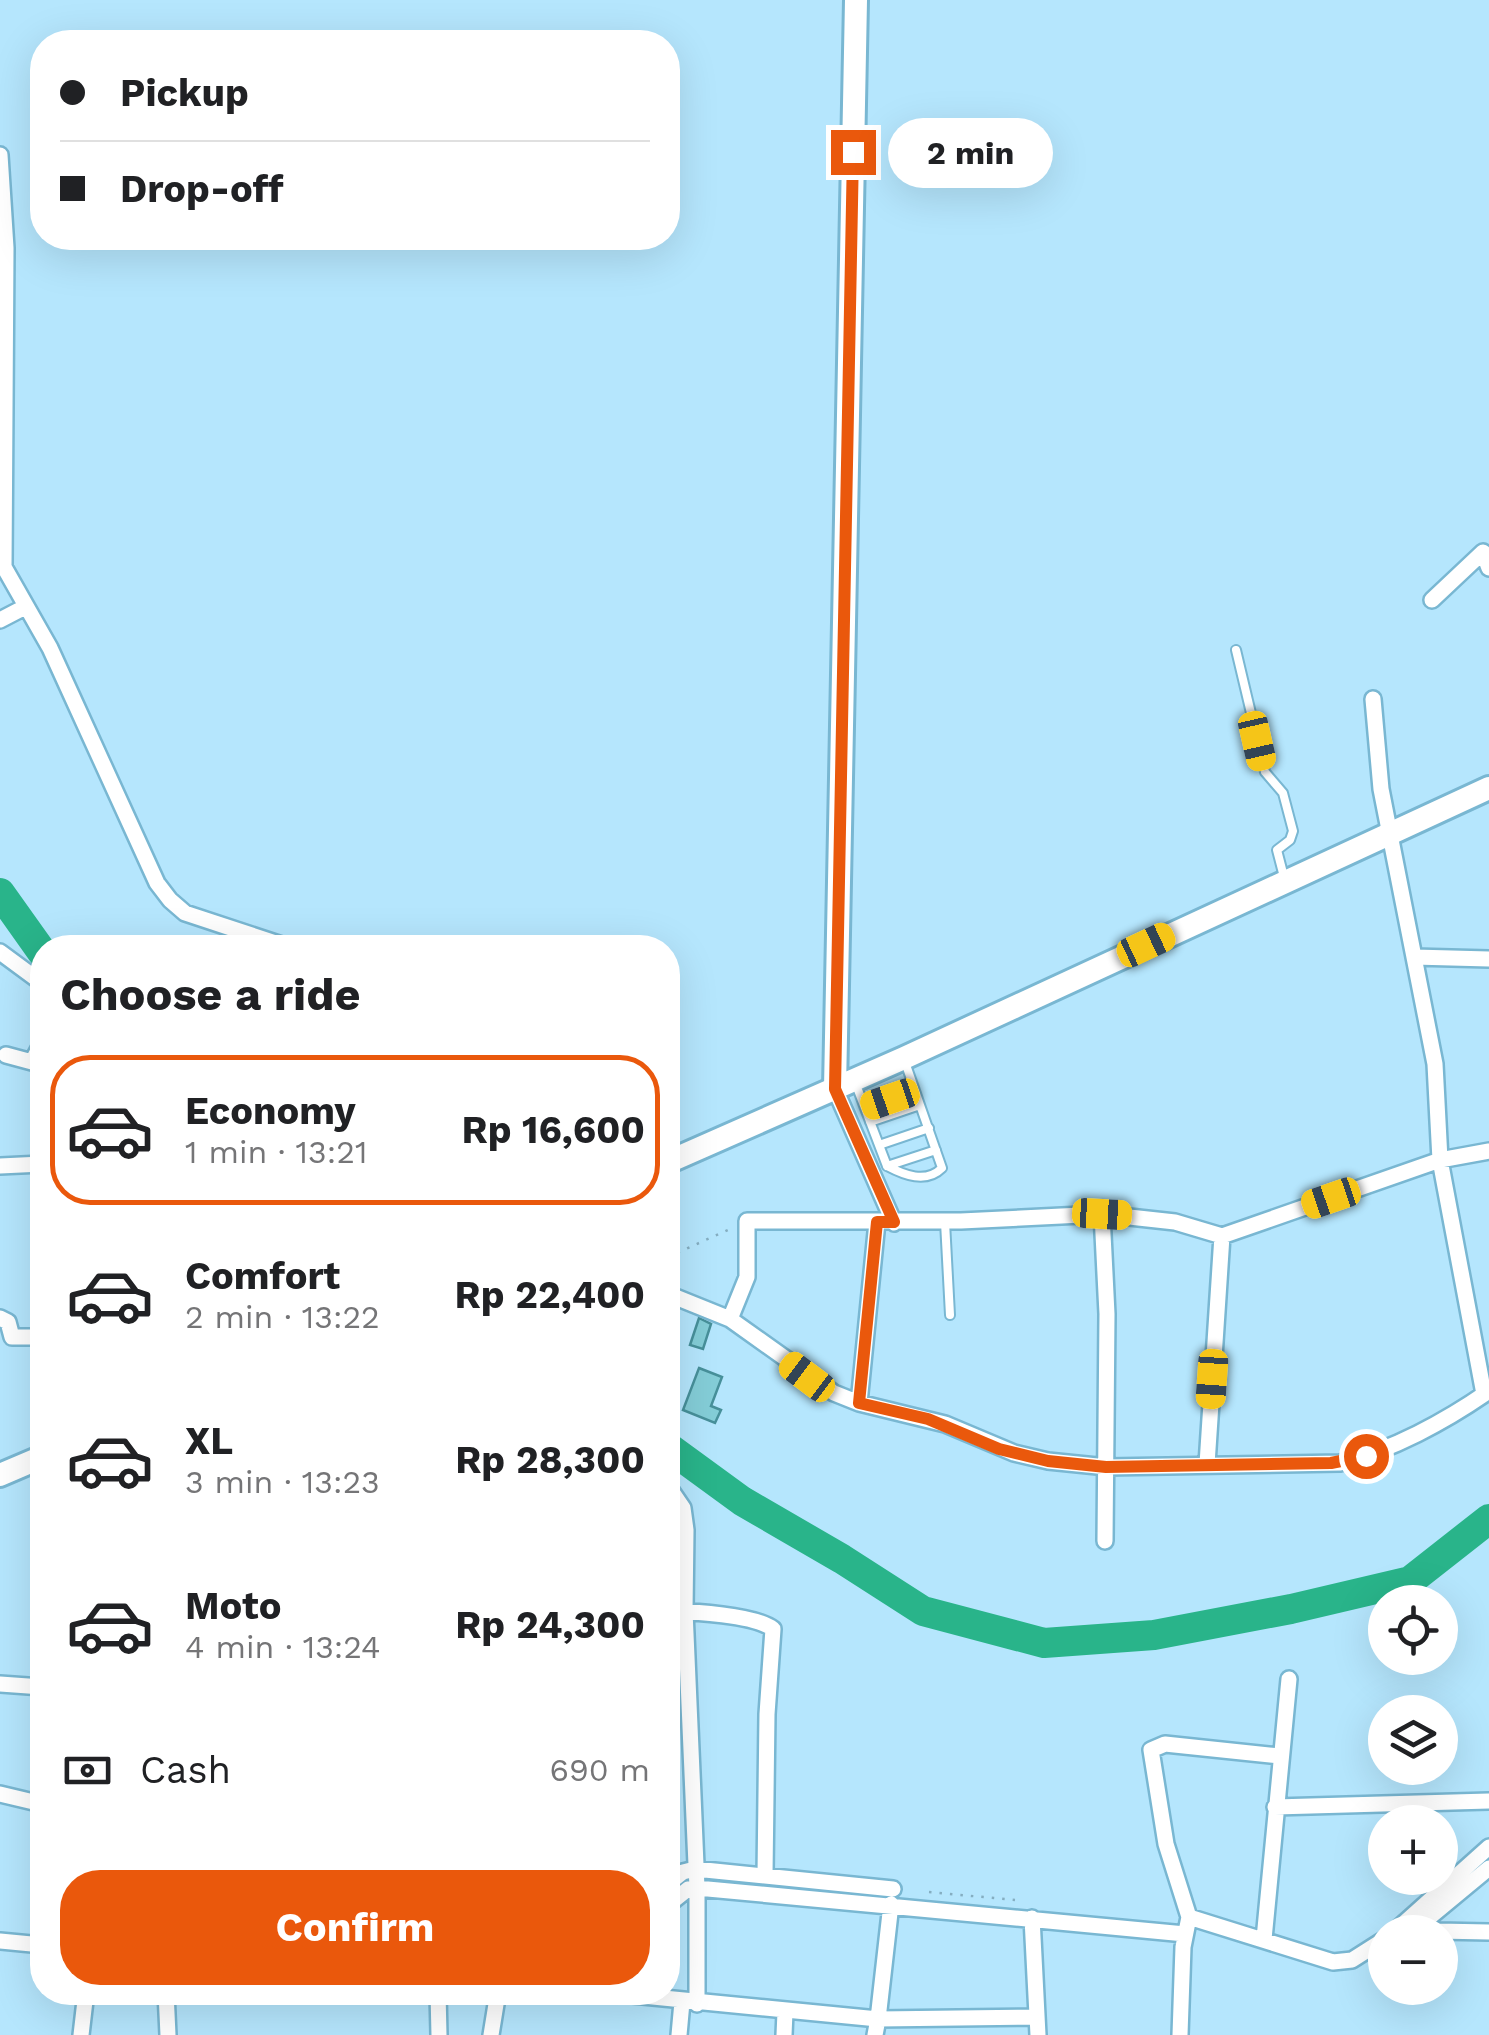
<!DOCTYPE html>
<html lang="en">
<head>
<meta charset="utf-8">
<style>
	body { margin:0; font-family:"Work Sans",sans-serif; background:#f2f2f2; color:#202124; height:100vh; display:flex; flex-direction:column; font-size:38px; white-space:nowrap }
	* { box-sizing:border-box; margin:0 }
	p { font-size:32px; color:#757577 }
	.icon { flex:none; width:55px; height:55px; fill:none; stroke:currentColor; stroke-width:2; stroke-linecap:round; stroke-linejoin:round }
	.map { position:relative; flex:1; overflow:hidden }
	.details { position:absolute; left:30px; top:935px; width:650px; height:1070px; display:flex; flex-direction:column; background:#fff; border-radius:40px; box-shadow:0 10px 40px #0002 }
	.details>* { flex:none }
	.hud { position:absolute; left:30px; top:30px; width:650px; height:220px; border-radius:40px; box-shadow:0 10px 40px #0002; display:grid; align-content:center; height:220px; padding:0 30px; background:#fff }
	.fabs { position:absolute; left:1368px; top:1585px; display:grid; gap:20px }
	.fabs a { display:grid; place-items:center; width:90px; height:90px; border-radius:50%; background:#fff; box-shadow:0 10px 40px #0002; font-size:50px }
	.end { position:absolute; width:45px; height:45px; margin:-22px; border:12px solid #ea580c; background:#fff; box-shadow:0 0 0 5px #fff }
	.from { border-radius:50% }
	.bubble { position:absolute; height:70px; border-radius:35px; background:#fff; box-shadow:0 10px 40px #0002; font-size:32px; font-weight:700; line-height:70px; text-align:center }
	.car { position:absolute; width:30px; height:60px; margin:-30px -15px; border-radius:12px; box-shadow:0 0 8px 2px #0007; background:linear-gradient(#f5c518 24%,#345 0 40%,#f5c518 0 76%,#345 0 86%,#f5c518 0) }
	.hud b { display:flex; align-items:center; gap:35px; height:95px; font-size:38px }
	.hud b+b { border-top:2px solid #e0e0e0 }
	.hud i { width:25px; height:25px; background:#202124 }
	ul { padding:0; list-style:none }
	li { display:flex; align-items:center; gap:30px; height:150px; margin:0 20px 15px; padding:0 10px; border:5px solid transparent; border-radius:40px }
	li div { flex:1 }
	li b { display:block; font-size:38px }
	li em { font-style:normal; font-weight:700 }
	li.selected { border-color:#ea580c }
	li>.icon { width:90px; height:90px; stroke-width:1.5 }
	h2 { padding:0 30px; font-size:45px; line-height:120px }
	.pay { display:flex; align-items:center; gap:25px; height:110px; padding:0 30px; font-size:38px }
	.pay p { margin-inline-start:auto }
	.primary-button { display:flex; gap:20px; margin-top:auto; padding:20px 30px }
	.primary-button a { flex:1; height:115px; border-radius:40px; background:#ea580c; color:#fff; font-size:40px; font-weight:700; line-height:115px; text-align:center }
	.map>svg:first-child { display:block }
</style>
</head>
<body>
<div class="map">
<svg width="1489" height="2035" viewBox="0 0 1489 2035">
	<rect width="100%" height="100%" fill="#b5e6fd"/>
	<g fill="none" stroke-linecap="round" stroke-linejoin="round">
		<path stroke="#29b48a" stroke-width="30" d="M0 893 42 952
			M668 1447 742 1501 842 1559 923 1611 1044 1643 1154 1635 1291 1609 1410 1581 1489 1519"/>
	</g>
	<path fill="#84cdd7" stroke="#47909a" stroke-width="2.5" d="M699 1318 711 1324 703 1349 690 1345Z
		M699 1368 722 1377 711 1406 721 1410 715 1423 683 1410Z"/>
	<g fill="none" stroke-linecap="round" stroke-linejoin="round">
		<defs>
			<path id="lane" d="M1236 650 1265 772 1283 793 1293 831 1290 840 1277 850 1284 877
				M855 1082 887 1166
				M865 1108 915 1091
				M870 1122 920 1105
				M879 1145 929 1128
				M887 1166C904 1175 926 1184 942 1168L905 1062
				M887 1166 936 1150
				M945 1222 950 1315"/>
			<path id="street" d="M0 155 6 248 4 567 50 648 157 883 170 900 185 913 291 948
				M1432 600 1483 552 1489 568
				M0 620 25 607
				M1373 699 1381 789 1435 1064 1440 1160 1484 1394
				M0 952 42 983
				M1414 957 1489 959
				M6 1055 32 1062 42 1043
				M835 1089 894 1223
				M0 1166 42 1164
				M1102 1214 1107 1314 1105 1541
				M668 1294 730 1319 834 1393 859 1403 945 1424 1014 1453 1048 1461 1107 1467 1340 1463C1391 1451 1446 1421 1489 1391
				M0 1318 8 1322 12 1337H42
				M730 1319 747 1277V1221H961L1102 1214 1175 1222 1222 1236 1440 1160 1489 1151
				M859 1403 877 1222
				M1207 1464 1222 1236
				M668 1486 683 1508 686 1530 685 1611 697 1888V2004
				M668 1612C691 1611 755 1615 773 1629L767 1714 765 1875
				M0 1684 42 1687
				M0 1794 42 1804
				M1275 1807 1489 1801
				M668 1884 683 1872 695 1869 893 1889
				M891 1904 878 2019 1036 2017
				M668 1905 688 1889 697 1888 1185 1934
				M1189 1917 1333 1962 1352 1960 1385 1939
				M1032 1918 1038 2035
				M1419 1926 1489 1868
				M1419 1926 1438 1931 1489 1932
				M1394 1932 1489 1847
				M1264 1939 1289 1679
				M0 1941 42 1945
				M166 1992 168 2035
				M438 1992 439 2035
				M602 1992 878 2019 875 2035
				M81 2035 86 1992
				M491 2035 498 1992
				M679 2035 682 2002
				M784 2035 785 2012
				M1180 2035 1183 1947 1189 1917 1166 1844 1151 1750 1165 1744 1279 1756"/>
			<path id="secondary" d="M835 1089 856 0
				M668 1162 904 1058 1489 788
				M0 1475 42 1457"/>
		</defs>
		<use href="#lane" stroke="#79b7d2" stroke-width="12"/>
		<use href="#street" stroke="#79b7d2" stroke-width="20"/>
		<use href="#secondary" stroke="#79b7d2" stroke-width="28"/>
		<path stroke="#85aec1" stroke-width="2.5" stroke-dasharray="2.5 8" stroke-linecap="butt" d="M668 1257 730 1229
			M929 1892 1015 1900"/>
		<use href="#lane" stroke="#fff" stroke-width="8"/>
		<use href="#street" stroke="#fff" stroke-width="15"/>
		<use href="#secondary" stroke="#fff" stroke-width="22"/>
	</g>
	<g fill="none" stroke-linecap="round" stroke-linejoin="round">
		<path stroke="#ea580c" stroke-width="12" d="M853 152 835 1089 894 1222H877L859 1403 928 1419 999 1449 1048 1461 1106 1467 1331 1463 1366 1456"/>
	</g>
</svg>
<div class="fabs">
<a><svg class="icon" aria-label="locate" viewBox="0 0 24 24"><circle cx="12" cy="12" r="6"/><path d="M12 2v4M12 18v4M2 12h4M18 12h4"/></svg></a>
<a><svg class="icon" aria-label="layers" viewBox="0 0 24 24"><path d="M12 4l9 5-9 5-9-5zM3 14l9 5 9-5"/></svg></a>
<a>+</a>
<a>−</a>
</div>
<i class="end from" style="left:1366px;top:1456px"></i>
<i class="end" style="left:853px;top:152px"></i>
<div class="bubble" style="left:888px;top:118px;width:165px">2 min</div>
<i class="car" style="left:1257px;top:741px;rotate:167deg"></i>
<i class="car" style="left:1146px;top:945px;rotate:65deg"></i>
<i class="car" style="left:890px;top:1099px;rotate:251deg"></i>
<i class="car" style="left:1331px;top:1198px;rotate:251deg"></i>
<i class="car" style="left:1102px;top:1214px;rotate:93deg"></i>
<i class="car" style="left:807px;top:1377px;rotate:307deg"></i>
<i class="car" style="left:1212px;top:1379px;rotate:184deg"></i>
<div class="hud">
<b><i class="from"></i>Pickup</b>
<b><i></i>Drop-off</b>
</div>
<section class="details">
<h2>Choose a ride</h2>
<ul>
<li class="selected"><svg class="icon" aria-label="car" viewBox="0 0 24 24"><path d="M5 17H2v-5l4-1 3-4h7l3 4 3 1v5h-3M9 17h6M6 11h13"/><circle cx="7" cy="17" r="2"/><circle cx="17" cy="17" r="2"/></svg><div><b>Economy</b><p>1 min · 13:21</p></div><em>Rp 16,600</em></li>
<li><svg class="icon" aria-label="car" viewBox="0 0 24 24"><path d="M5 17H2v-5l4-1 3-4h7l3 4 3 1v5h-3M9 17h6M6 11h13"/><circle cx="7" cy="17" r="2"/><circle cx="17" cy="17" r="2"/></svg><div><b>Comfort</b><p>2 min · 13:22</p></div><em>Rp 22,400</em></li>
<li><svg class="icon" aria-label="car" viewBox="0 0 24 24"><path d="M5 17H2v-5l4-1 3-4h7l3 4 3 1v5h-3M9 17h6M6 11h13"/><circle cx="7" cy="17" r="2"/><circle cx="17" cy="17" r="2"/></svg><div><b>XL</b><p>3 min · 13:23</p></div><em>Rp 28,300</em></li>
<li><svg class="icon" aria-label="car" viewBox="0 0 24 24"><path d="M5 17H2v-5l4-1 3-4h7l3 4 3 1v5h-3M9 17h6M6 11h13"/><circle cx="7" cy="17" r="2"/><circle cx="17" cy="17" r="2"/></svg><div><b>Moto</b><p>4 min · 13:24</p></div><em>Rp 24,300</em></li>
</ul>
<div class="pay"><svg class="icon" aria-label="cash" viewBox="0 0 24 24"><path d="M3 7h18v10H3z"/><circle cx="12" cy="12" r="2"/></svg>Cash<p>690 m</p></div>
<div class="primary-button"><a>Confirm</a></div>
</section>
</div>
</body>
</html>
